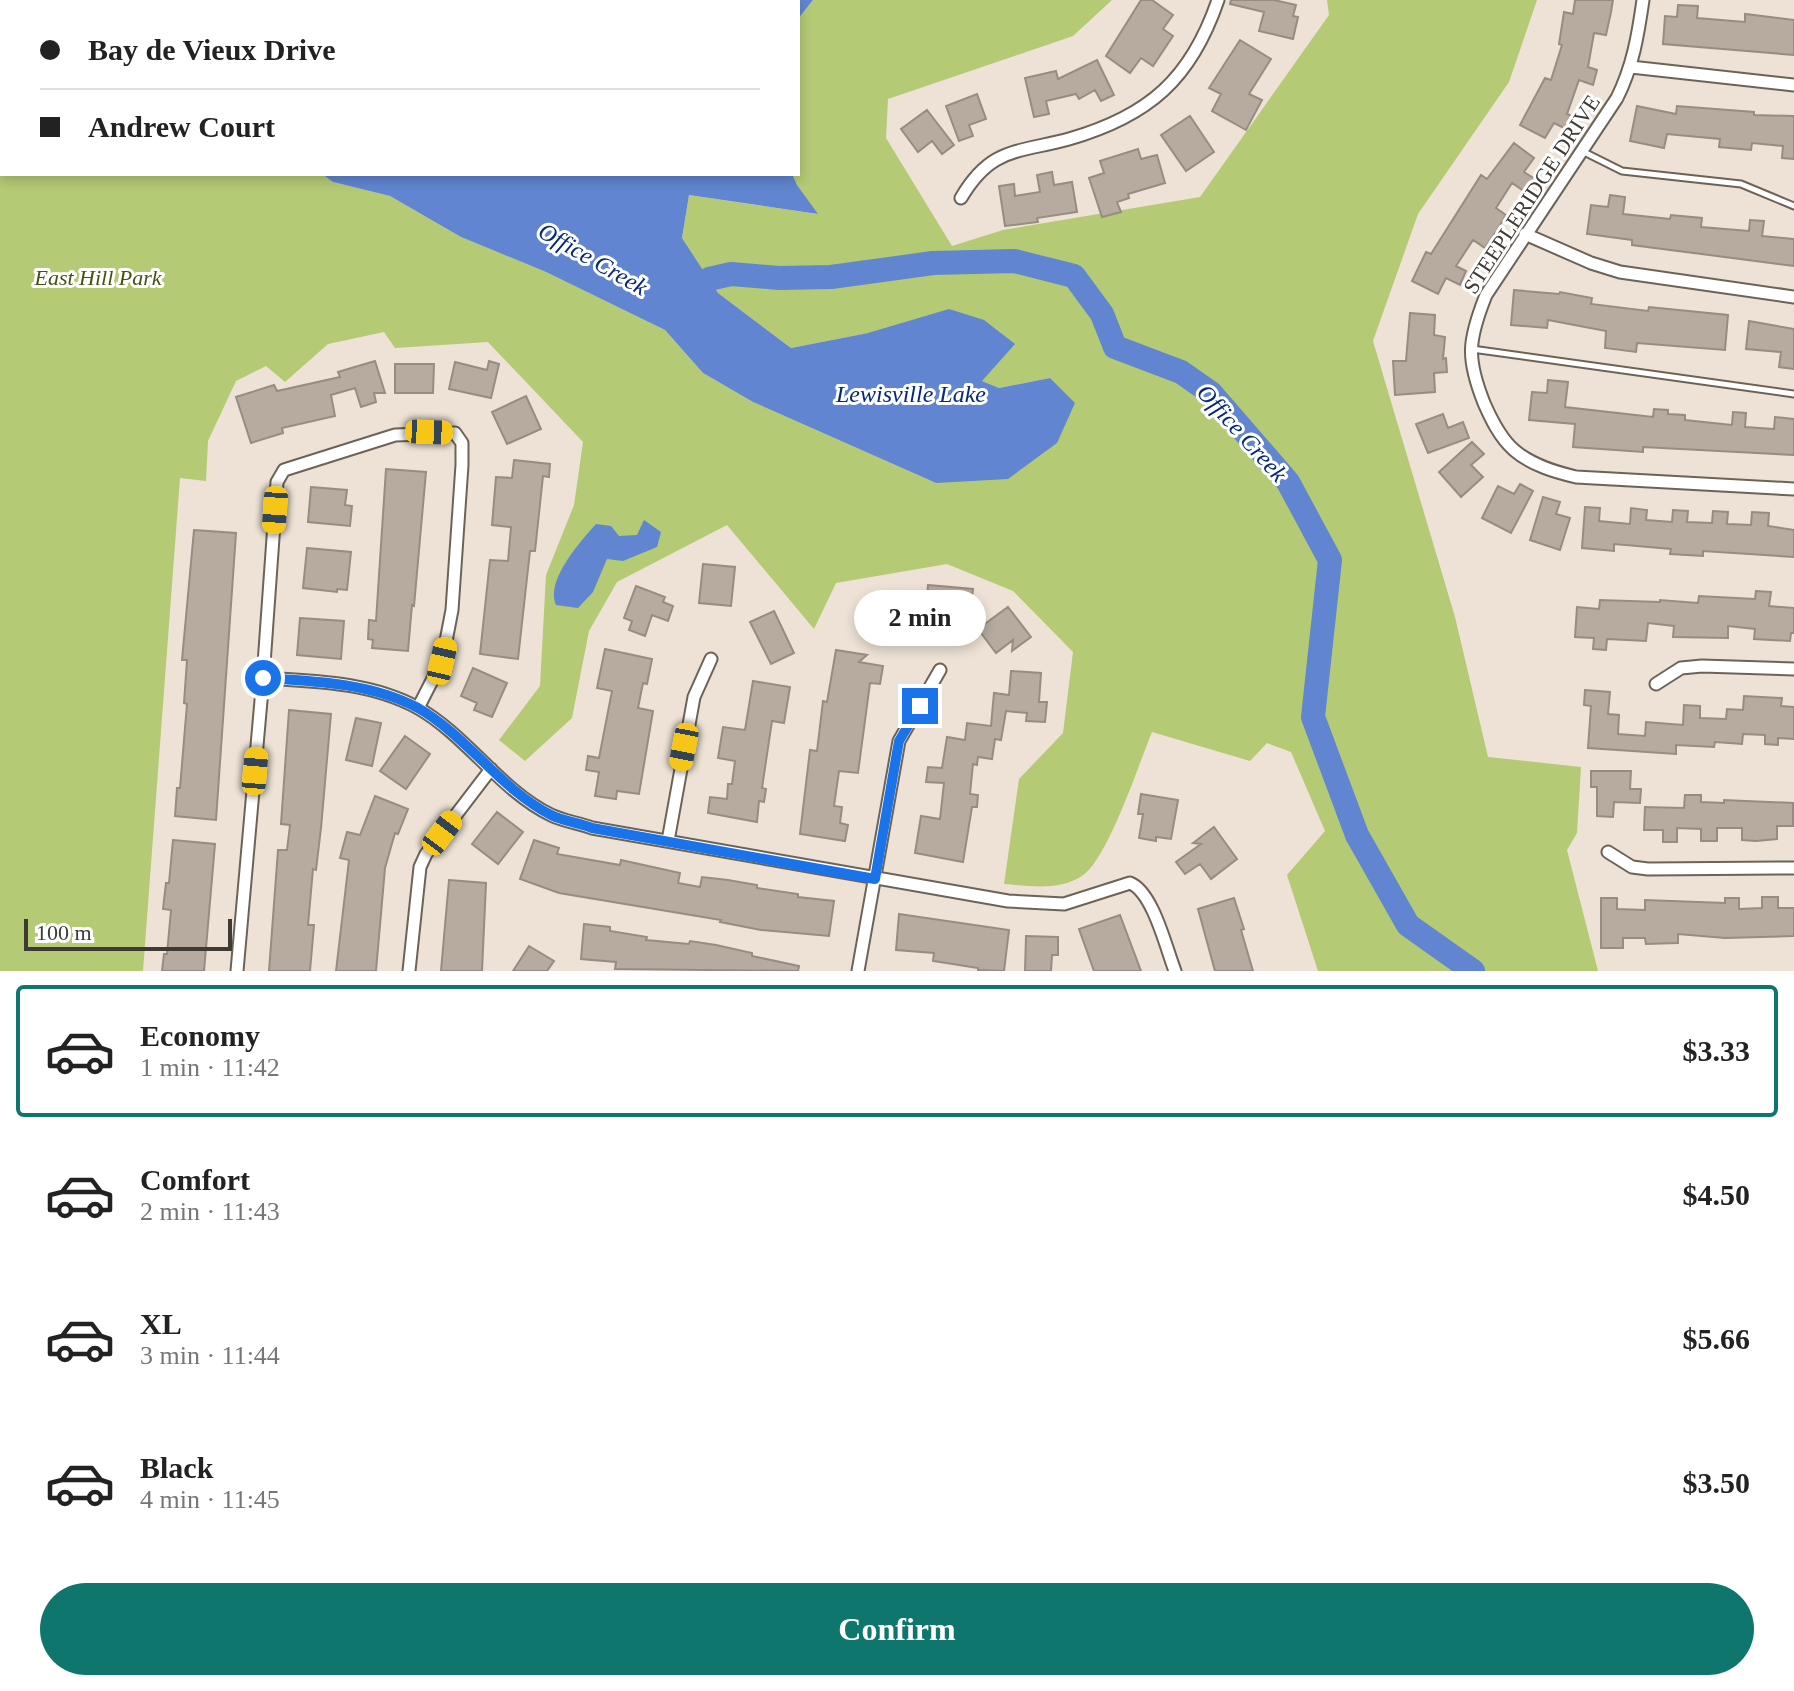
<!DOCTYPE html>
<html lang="en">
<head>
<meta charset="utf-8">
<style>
	body { margin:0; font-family:Georgia,serif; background:#f2f2f2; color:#222; height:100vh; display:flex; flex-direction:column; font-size:30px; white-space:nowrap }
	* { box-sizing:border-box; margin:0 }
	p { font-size:26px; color:#767676 }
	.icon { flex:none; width:44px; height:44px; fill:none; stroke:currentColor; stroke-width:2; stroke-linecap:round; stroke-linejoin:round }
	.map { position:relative; height:971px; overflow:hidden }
	.details { display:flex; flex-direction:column; background:#fff; flex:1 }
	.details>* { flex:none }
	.hud { position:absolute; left:0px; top:0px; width:800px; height:176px; box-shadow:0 4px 12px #0003; display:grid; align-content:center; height:176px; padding:0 40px; background:#fff }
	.scale { position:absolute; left:24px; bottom:20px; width:208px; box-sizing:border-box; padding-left:8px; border:4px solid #3e3a35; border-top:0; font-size:22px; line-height:28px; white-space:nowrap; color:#3e3a35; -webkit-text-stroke:6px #fff; paint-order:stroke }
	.end { position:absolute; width:36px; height:36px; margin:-18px; border:10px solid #1a73e8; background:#fff; box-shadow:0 0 0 4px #fff }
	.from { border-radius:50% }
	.bubble { position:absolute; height:56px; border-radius:28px; background:#fff; box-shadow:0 4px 12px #0003; font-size:26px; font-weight:700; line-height:56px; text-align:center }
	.car { position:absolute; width:24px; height:48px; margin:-24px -12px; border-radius:10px; box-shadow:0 0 6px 2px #0007; background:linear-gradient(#f5c518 24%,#345 0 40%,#f5c518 0 76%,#345 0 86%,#f5c518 0) }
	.hud b { display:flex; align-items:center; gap:28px; height:76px; font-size:30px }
	.hud b+b { border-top:2px solid #e0e0e0 }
	.hud i { width:20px; height:20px; background:#222 }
	ul { padding:14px 0 0; list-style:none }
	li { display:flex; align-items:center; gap:24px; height:132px; margin:0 16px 12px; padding:0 24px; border:4px solid transparent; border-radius:8px }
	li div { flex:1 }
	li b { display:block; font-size:30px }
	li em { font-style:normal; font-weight:700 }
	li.selected { border-color:#0f766e }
	li>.icon { width:72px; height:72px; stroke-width:1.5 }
	.button { display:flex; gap:16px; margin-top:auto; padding:16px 40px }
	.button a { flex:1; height:92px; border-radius:48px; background:#0f766e; color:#fff; font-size:32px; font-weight:700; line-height:92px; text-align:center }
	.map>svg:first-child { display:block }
</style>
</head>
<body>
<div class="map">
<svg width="1794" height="971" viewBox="0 0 1794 971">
	<rect width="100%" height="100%" fill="#ede2d5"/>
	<path fill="#b4ca75" d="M0 0 63 2H2V174H322L333 182 390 196 461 237 546 272 665 330 703 373 753 402 936 483 1050 378 999 388 868 333 791 348 718 293 682 238 689 195 817 214 797 185 792 174H798V19L813 0H1112L1073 36 888 99 886 138 952 246 1003 230 1200 197 1329 15 1327 0H1537L1509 82 1418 214 1373 341 1455 617 1488 757 1581 767 1577 833 1567 850 1598 971H1318L1287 875 1325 831 1291 752 1267 743 1250 761 1152 732C1139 763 1108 859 1082 876 1059 891 1030 886 1004 884L1019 779 1063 733 1073 652 1013 591 947 564 836 583 814 629 727 525 617 582 589 631 572 718 525 761 499 740 540 686 546 575 574 505 583 442 488 342 395 348 384 332 328 344 285 382 266 366 236 381 208 441 206 481 180 478 143 971H0Z"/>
	<path fill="#6185d0" d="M61 0H813L798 19V2Z
		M322 174H792L797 185 818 214 689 195 682 238 718 293 791 348 868 333 949 309 984 320 1015 344 982 381 999 388 1050 378 1075 403 1057 443 1008 479 936 483 753 402 703 373 665 330 546 272 461 237 390 196 333 182Z
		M644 520 661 532 657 547 623 561 607 559 593 592 578 608 556 605C545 581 580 542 596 524L611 526 619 536 637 535Z"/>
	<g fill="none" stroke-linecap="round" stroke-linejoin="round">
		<path stroke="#6185d0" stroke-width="24" d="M684 295 709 279 731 274 779 278 831 277 933 263 1014 261 1074 276 1102 314 1115 347 1181 372 1211 393 1288 482 1330 560 1313 717 1357 835 1408 925 1473 971"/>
	</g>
	<path fill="#b7aba0" stroke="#978c81" stroke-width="2" d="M1141 0H1152L1173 15 1163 29 1173 36 1153 66 1141 58 1130 73 1106 56Z
		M1231 0H1274L1296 5 1293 16 1298 17 1293 39 1259 31 1264 12 1230 4Z
		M1575 0H1613L1611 12 1606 35 1594 33 1588 67 1597 70 1593 85 1579 80 1567 114 1574 117 1568 130 1554 123 1545 138 1520 125 1545 78 1551 80 1562 45 1559 44 1564 12 1573 14Z
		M1678 5 1698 6 1697 18 1745 22V14L1794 20V55L1663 44 1665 16 1677 17Z
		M1240 40 1271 59 1249 94 1262 100 1246 130 1212 111 1221 94 1209 88Z
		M1097 60 1114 95 1101 101 1095 90 1079 99 1076 94 1046 101 1049 114 1034 117 1025 78 1056 71 1058 79Z
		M977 94 986 119 969 125 973 136 959 141 946 106Z
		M1637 106 1676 114 1677 106 1754 112V115L1794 116V159L1782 158 1783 146 1752 143 1751 150 1719 147 1720 139 1667 134 1664 148 1630 141Z
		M927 110 954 145 942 154 932 141 918 152 901 129Z
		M1190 116 1214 152 1186 171 1161 135Z
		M1514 143 1534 158 1524 172 1535 179 1525 192 1512 183 1496 208 1506 215 1499 227 1485 248 1473 240 1456 266 1466 271 1460 285 1446 278 1438 294 1412 281 1426 252 1431 254 1481 175 1487 179Z
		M1138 149 1141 159 1157 155 1165 183 1128 194 1129 198 1117 202 1121 212 1102 217 1089 178 1104 173 1100 161Z
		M1052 172 1054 185 1072 182 1077 212 1037 218 1038 222 1005 226 999 186 1014 184 1015 196 1040 192 1037 175Z
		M1610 195 1625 197 1623 214 1670 219 1671 215 1702 218 1701 227 1749 231 1750 220 1764 221 1762 236 1794 239V266L1632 245V240L1587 234 1591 205 1608 207Z
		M1514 290 1559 294 1560 292 1592 298 1591 304 1648 311 1649 307 1728 315 1725 350 1637 343 1636 352 1605 348 1606 331 1548 320 1547 328 1511 325Z
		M1410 313 1435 315 1434 335 1445 337 1443 359 1446 358 1447 372 1434 373 1435 392 1395 395 1393 361H1406Z
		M1749 321 1794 329V369L1779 367 1781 352 1746 349Z
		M375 361 385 393H374L376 402 361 407 355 388 331 395 335 416 282 428 283 433 251 443 236 397 274 385 277 391 340 377 338 372Z
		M489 361 499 364 491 398 449 389 455 362 487 370Z
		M395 364H434L433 393H395Z
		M1548 380 1568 382 1565 407 1653 417 1654 409 1668 410V414L1685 415V420L1732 425 1733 412 1746 413 1745 427 1774 429 1775 417 1794 419V455L1643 447V452L1573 447 1575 424 1529 420 1532 392 1547 393Z
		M526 396 541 429 507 444 492 412Z
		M1443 414 1448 428 1463 422 1469 438 1428 453 1416 424Z
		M1472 442 1484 454 1471 465 1483 477 1461 497 1439 472Z
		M514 460 550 464 549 477 543 476 535 551H530L518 659 480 654 490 560 508 561 511 527 492 525 496 477 512 478Z
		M386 469 426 472 414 606 412 605 408 651 372 648 373 640 368 639 369 620 376 621Z
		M1520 484 1533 491 1511 533 1482 518 1498 486 1514 494Z
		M311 487 347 490 345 505 352 506 350 526 308 522Z
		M1543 497 1560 502 1556 514 1570 518 1560 550 1530 540Z
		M1585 507 1600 508 1599 521 1630 524 1631 508 1647 510 1646 520 1672 522 1673 510 1688 511 1687 522 1712 523 1713 511 1728 512 1727 524 1751 525 1752 512 1769 513 1768 526 1794 530V557L1703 551V556L1670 554 1671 549 1614 544V551L1582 548Z
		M194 530 236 533 216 820 175 816 177 788H180L187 704 184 703 187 660H182Z
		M307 548 351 552 347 590 337 589V592L303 588Z
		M703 564 735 567 731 606 699 603Z
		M928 585 973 589 970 616 926 612Z
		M636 586 665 597 663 602 673 606 668 621 652 615 645 636 629 630 632 621 624 618Z
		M1756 591 1771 592 1769 606 1794 608V633H1791L1790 641 1754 639 1755 629 1728 626V638L1673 637 1674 626 1648 623 1646 641 1607 639 1606 650 1593 649 1594 638 1575 637 1577 607 1599 609 1600 600 1660 602V600L1698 603 1699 596 1755 599Z
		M885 594 908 623 882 644 859 615Z
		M1008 607 1031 637 1012 651 1013 640 996 653 978 629Z
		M774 611 794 653 771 664 750 622Z
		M300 618 344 621 341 659 297 655Z
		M605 649 652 659 647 684 643 683 638 708 653 711 639 794 617 791 616 799 595 796 599 772 586 770 588 756 599 758 612 691 597 688Z
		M836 650 867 655 859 662 883 666 880 684 870 683 858 773 839 771 834 806 842 807 840 823 848 825 845 841 800 834 810 750 817 751 823 701 827 702Z
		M473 668 507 683 492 717 474 710 477 703 461 696Z
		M1011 671 1041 673 1039 702H1047L1045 722 1026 721 1027 713 1006 711 1001 740 995 739 992 759 978 757 977 765 973 764 970 794 978 795 977 807H972L963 862 915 853 921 816 940 819 944 783 926 782 928 767 942 768 947 737 965 740 967 723 991 726 994 693 1009 695Z
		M753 681 790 687 784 723 772 721 762 788 766 789 764 802 759 801 757 822 708 813 710 797 727 799 728 784H732L735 761 718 758 723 727 745 730Z
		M1585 690 1610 692 1608 714 1619 715 1618 734 1645 736 1646 722 1683 725 1684 705 1700 706V718L1726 719 1727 709 1743 710 1744 696 1782 698 1781 706 1794 707V739L1778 738V745L1765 744V735L1743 734 1742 744 1715 742 1714 747 1676 745V754L1588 748 1591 706 1584 705Z
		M289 710 331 714 321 828 316 870 313 869 308 925H314L310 971H269L278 850H287L290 825 281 824Z
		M356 718 381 723 372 766 346 760Z
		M405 736 430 754 406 789 380 771Z
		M1591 771H1631L1630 789H1641L1640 803 1614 802 1613 817 1597 816V787H1591Z
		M1141 794 1178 800 1171 839 1156 837V841L1139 838 1143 814H1138Z
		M1685 795H1701V802L1724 803V800L1793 803V826H1777V839L1756 841 1742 840V828H1717V841H1701V829L1677 828V842H1663V830H1644L1645 807 1684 808Z
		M375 796 408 809 398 834 395 833 385 868 376 971H336L349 860 340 858 347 832 360 835Z
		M497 812 523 832 498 864 472 844Z
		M1214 827 1237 859 1211 879 1200 864 1185 874 1176 862 1201 844 1193 843Z
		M173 840 215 844 204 971H162L164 954H167L171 910 163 909 166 883H169Z
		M534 840 559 848 557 854 620 865 621 860 680 873 678 883 700 887 702 877 728 880 757 885V888L798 894V897L834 901 829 936 761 930 720 922 721 920 559 893 520 879Z
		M449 880 486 883 482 971H441Z
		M1762 897H1778V908H1794V936L1725 938 1678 934V943L1646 944 1645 938H1623V948H1601V898H1617V909L1645 910V900L1725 903V898H1739V909L1762 908Z
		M1234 898 1244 929 1241 930 1253 971H1215L1198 909Z
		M899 914 1009 930 1004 971 978 970V968L933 961 934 953 896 950Z
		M1120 915 1141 971H1094L1079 929Z
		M584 924 610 927V931L647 937 646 940 689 944 690 941 716 945 752 953V956L799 966 798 971 615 969 616 962 581 959Z
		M1026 936 1058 937V955H1052L1051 971H1025Z
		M529 946 554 961 547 971H513Z"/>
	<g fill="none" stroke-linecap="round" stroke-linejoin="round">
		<defs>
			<path id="service" d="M1582 151 1622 171 1741 184 1794 206
				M1472 349 1794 394"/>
			<path id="minor" d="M1643 0C1638 35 1633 66 1617 98L1486 295C1468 340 1466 358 1484 403 1491 419 1500 438 1514 450 1531 465 1555 472 1576 477L1794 489
				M1631 67 1794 85
				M961 198C991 147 1017 153 1069 139 1149 116 1191 79 1218 0
				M1525 234 1591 263 1620 272 1794 297
				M263 678C314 681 371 682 418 708 467 736 500 790 551 815 563 821 579 823 592 828L1008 901 1064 904 1130 883C1153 892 1166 948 1175 971
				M1656 684 1681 668 1702 666 1794 669
				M668 841 694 697 711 659
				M1608 852 1632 867 1648 869 1794 868
				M237 971 263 678 277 482 284 470 395 435 455 433 462 443V465L452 610 446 641 442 661 418 708
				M409 971 420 867 426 854 491 769
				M858 971 899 741 940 670"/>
		</defs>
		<use href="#service" stroke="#6c6358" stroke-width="9"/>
		<use href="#minor" stroke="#6c6358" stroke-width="15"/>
		<use href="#service" stroke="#fff" stroke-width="5"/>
		<use href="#minor" stroke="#fff" stroke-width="11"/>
	</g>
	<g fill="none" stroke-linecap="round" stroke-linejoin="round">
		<path stroke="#1a73e8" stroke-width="10" d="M263 678C315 681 371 683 418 708 467 736 500 789 551 815 563 821 579 823 592 828L875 879 899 741 920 706"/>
	</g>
	<g text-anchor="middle" stroke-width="6" stroke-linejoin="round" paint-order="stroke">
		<g font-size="22" fill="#3e3a35" stroke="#fff">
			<text transform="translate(1531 194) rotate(-57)" y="8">STEEPLERIDGE DRIVE</text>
		</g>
		<g font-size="22" font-style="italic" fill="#45520e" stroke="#fff">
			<text x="98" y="285">East Hill Park</text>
		</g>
		<g font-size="24" font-style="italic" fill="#05277e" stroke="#fff">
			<text transform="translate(593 259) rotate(30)" y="8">Office Creek</text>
			<text x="911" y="402">Lewisville Lake</text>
			<text transform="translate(1242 433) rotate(48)" y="8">Office Creek</text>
		</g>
	</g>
</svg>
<div class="scale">100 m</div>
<i class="end from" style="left:263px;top:678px"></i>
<i class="end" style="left:920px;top:706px"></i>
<div class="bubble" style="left:854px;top:590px;width:132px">2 min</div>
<i class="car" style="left:429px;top:432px;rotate:92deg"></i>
<i class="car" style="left:275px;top:510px;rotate:184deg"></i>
<i class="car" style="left:442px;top:661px;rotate:13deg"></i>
<i class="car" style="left:684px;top:747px;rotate:191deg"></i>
<i class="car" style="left:255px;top:771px;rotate:5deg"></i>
<i class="car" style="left:442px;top:833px;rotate:37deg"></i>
<div class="hud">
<b><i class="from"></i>Bay de Vieux Drive</b>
<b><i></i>Andrew Court</b>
</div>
</div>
<section class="details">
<ul>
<li class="selected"><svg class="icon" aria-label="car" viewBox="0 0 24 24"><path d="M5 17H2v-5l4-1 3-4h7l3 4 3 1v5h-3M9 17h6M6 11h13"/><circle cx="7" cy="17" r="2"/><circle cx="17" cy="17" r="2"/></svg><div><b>Economy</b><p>1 min · 11:42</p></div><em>$3.33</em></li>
<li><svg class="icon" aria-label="car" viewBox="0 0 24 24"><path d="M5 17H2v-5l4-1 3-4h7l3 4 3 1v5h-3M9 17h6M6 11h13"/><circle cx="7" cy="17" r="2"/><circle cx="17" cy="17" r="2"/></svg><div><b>Comfort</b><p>2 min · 11:43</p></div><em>$4.50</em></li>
<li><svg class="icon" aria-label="car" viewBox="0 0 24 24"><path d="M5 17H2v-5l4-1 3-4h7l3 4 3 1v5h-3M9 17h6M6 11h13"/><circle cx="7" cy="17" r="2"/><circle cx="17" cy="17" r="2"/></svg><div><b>XL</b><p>3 min · 11:44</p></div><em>$5.66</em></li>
<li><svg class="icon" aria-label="car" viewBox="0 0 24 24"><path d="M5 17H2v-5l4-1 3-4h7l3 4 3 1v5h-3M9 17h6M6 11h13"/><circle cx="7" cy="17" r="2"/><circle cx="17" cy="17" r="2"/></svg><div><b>Black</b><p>4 min · 11:45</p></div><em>$3.50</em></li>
</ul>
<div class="button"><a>Confirm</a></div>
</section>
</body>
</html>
